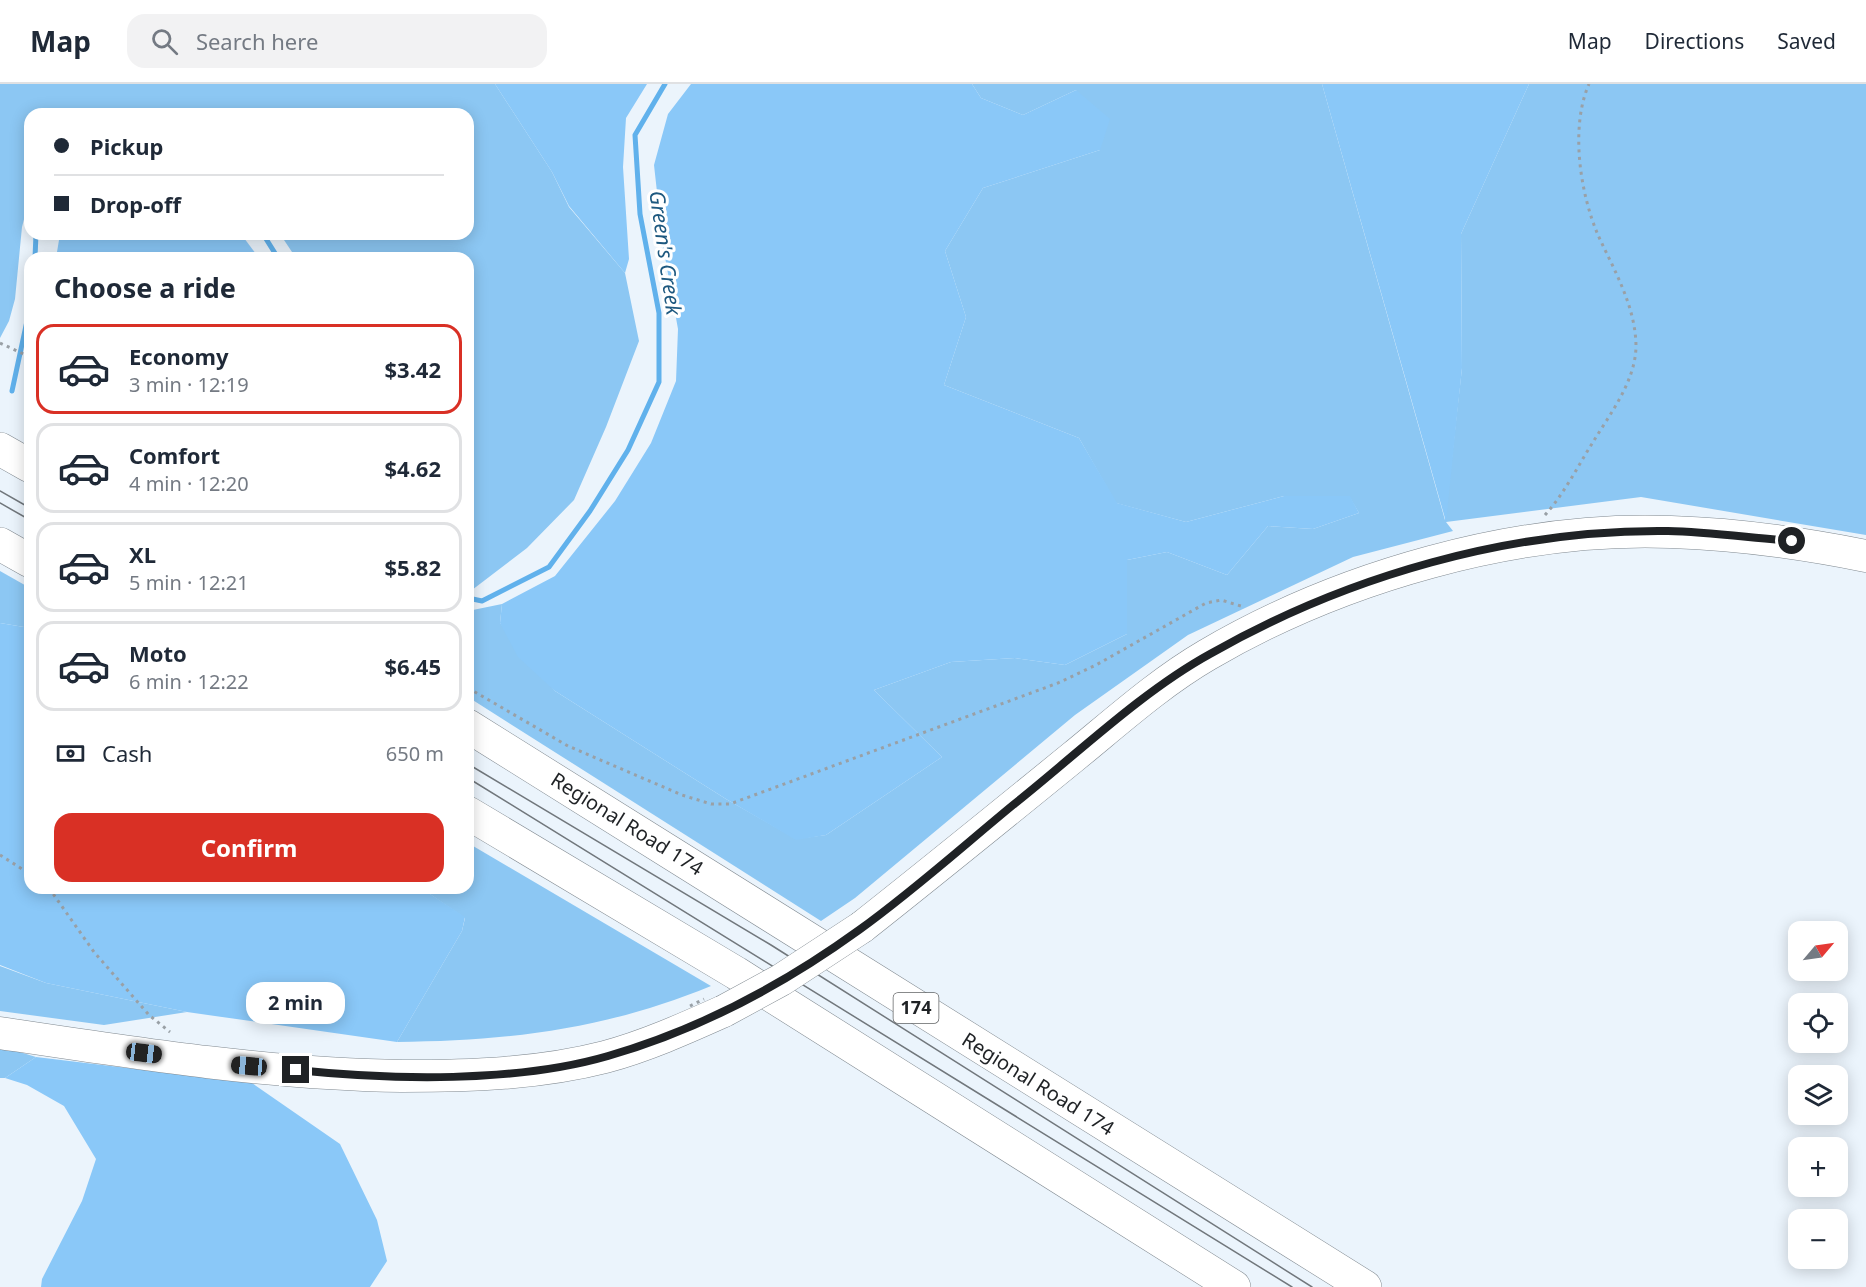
<!DOCTYPE html>
<html lang="en">
<head>
<meta charset="utf-8">
<style>
	body { margin:0; font-family:"Noto Sans",sans-serif; background:#f2f2f3; color:#1f2937; height:100vh; display:flex; flex-direction:column; font-size:22px; white-space:nowrap }
	* { box-sizing:border-box; margin:0 }
	p { font-size:20px; color:#747a83 }
	.icon { flex:none; width:33px; height:33px; fill:none; stroke:currentColor; stroke-width:2; stroke-linecap:round; stroke-linejoin:round }
	.map { position:relative; flex:1; overflow:hidden }
	.drawer { position:absolute; left:24px; top:168px; width:450px; height:642px; display:flex; flex-direction:column; background:#fff; border-radius:18px; box-shadow:0 3px 15px #0003 }
	.drawer>* { flex:none }
	.guide { position:absolute; left:24px; top:24px; width:450px; height:132px; border-radius:18px; box-shadow:0 3px 15px #0003; display:grid; align-content:center; height:132px; padding:0 30px; background:#fff }
	.needle { width:39px; rotate:61deg }
	.controls { position:absolute; left:1788px; top:837px; display:grid; gap:12px }
	.controls a { display:grid; place-items:center; width:60px; height:60px; border-radius:12px; background:#fff; box-shadow:0 3px 15px #0003; font-size:30px }
	.end { position:absolute; width:27px; height:27px; margin:-14px; border:8px solid #1f2225; background:#fff; box-shadow:0 0 0 3px #fff }
	.from { border-radius:50% }
	.bubble { position:absolute; height:42px; border-radius:18px; background:#fff; box-shadow:0 3px 15px #0003; font-size:20px; font-weight:700; line-height:42px; text-align:center }
	.car { position:absolute; width:18px; height:36px; margin:-18px -9px; border-radius:8px; box-shadow:0 0 4px 2px #0007; background:linear-gradient(#222 24%,#8ab4d8 0 40%,#222 0 76%,#8ab4d8 0 86%,#222 0) }
	.guide b { display:flex; align-items:center; gap:21px; height:57px; font-size:22px }
	.guide b+b { border-top:2px solid #e0e1e3 }
	.guide i { width:15px; height:15px; background:#1f2937 }
	ul { padding:0; list-style:none }
	li { display:flex; align-items:center; gap:18px; height:90px; margin:0 12px 9px; padding:0 18px; border:3px solid #e0e1e3; border-radius:18px }
	li div { flex:1 }
	li b { display:block; font-size:22px }
	li em { font-style:normal; font-weight:700 }
	li.on { border-color:#d93025 }
	li>.icon { width:54px; height:54px; stroke-width:1.5 }
	h2 { padding:0 30px; font-size:27px; line-height:72px }
	.pay { display:flex; align-items:center; gap:15px; height:66px; padding:0 30px; font-size:22px }
	.pay p { margin-inline-start:auto }
	.cta { display:flex; gap:12px; margin-top:auto; padding:12px 30px }
	.cta a { flex:1; height:69px; border-radius:18px; background:#d93025; color:#fff; font-size:24px; font-weight:700; line-height:69px; text-align:center }
	header { display:flex; align-items:center; gap:36px; box-sizing:border-box; height:84px; padding:0 30px; background:#fff; border-bottom:2px solid #e0e1e3 }
	header strong { font-size:28px }
	nav { display:flex; gap:33px; margin-inline-start:auto; font-size:21px }
	.search { width:420px; height:54px; background:#f2f2f3; display:flex; align-items:center; gap:15px; box-sizing:border-box; padding:0 21px; border-radius:18px; color:#747a83; font-size:22px }
	.map>svg:first-child { display:block }
</style>
</head>
<body>
<header>
<strong>Map</strong>
<div class="search"><svg class="icon" aria-label="search" viewBox="0 0 24 24"><circle cx="10" cy="10" r="6"/><path d="M15 15l6 6"/></svg>Search here</div>
<nav><a>Map</a><a>Directions</a><a>Saved</a></nav>
</header>
<div class="map">
<svg width="1866" height="1203" viewBox="0 0 1866 1203">
	<rect width="100%" height="100%" fill="#ebf4fc"/>
	<path fill="#8cc7f3" d="M0 0H495L552 88 569 123 625 189 639 257 606 343 574 416 527 464 472 506 468 505V174H296L280 150H468V30H30V112L22 143 15 215 9 237 0 254Z
		M972 0H1322L1445 436 1462 284 1461 150 1529 0H1866V451L1641 413 1446 438 1453 447 1353 473 1188 551 1075 631 855 814 821 837 468 613V527L502 520 500 539 555 607 726 715 796 755 826 751 942 673 874 606 951 578 1015 574 1065 581 1127 550V476L1167 468 1227 491 1268 442 1313 445 1359 429 1349 412H1284L1186 438 1116 419 1079 354 944 301 966 233 945 167 983 104 1100 66 1076 6 1023 31 981 14Z
		M0 487 30 504V544L0 539Z
		M468 759 711 902C606 945 510 957 397 958L462 847 465 834 421 804H468Z
		M0 882 46 899 187 928 104 941 0 927Z
		M0 962 36 973 5 994H0Z"/>
	<path fill="#8ac8f8" d="M495 0H647L626 34 623 83 629 175 625 189 569 122 552 88Z
		M691 0H972L981 14 1023 31 1076 6 1110 35 1100 66 983 104 945 167 966 233 944 301 1079 354 1117 419 1186 438 1284 412H1350L1359 429 1313 445 1268 442 1227 491 1167 468 1127 476V550L1065 581 1015 574 951 578 874 606 942 673 826 751 796 756 726 715 555 607 518 573 500 539 502 520 555 492 615 417 651 359 676 297 678 245 663 162 654 81 668 30Z
		M1322 0H1529L1461 150 1462 284 1446 438Z
		M60 150H241L259 174H56Z
		M0 539 30 544V804H421L465 833 462 847 397 958 187 928 46 899 0 881Z
		M36 973 252 999 340 1060 377 1136 387 1177 370 1203H41L42 1195 82 1117 96 1075 64 1022 27 1001 5 994Z"/>
	<g fill="none" stroke-linecap="round" stroke-linejoin="round">
		<path stroke="#60b1ec" stroke-width="5" d="M263 150 278 174
			M35 174 36 150
			M12 307 30 223
			M468 514 482 517 549 483 590 427 628 366 659 298V229L640 130 635 51 665 0"/>
		<defs>
			<path id="major" d="M862 843C933 787 1003 730 1073 673 1116 638 1159 599 1207 571 1340 493 1516 442 1671 448 1737 450 1801 459 1866 472
				M0 949C133 969 267 990 402 992 470 992 539 990 605 973 646 962 686 944 724 927"/>
			<path id="highway" d="M0 365 30 382
				M0 460 30 477
				M468 642C768 827 1065 1017 1365 1203
				M468 729 736 889 1234 1203"/>
		</defs>
		<use href="#major" stroke="#808990" stroke-width="33"/>
		<use href="#highway" stroke="#808990" stroke-width="34"/>
		<path stroke="#99a0a6" stroke-width="3" stroke-dasharray="3 4.5" stroke-linecap="butt" d="M0 259 30 273
			M1545 431C1564 410 1578 382 1593 358 1610 330 1635 298 1636 263 1636 223 1614 186 1598 151 1580 109 1570 43 1589 0
			M468 604 568 662 682 711 711 720H730L1058 599 1096 581 1206 519 1221 516 1244 523
			M0 771 30 790
			M49 804 94 868 149 931 170 948"/>
		<use href="#major" stroke="#fff" stroke-width="32"/>
		<use href="#highway" stroke="#fff" stroke-width="33"/>
		<path stroke="#71777c" stroke-width="1.5" d="M0 407 30 424
			M0 419 30 436
			M468 680 771 861 1312 1203
			M468 694 1292 1203"/>
		<defs>
			<path id="major-bridge" d="M724 927 781 896 862 843"/>
		</defs>
		<use href="#major-bridge" stroke="#808990" stroke-width="33" stroke-linecap="butt"/>
		<path stroke="#99a0a6" stroke-width="3" stroke-dasharray="3 4.5" stroke-linecap="butt" d="M690 922 704 915"/>
		<use href="#major-bridge" stroke="#fff" stroke-width="32"/>
	</g>
	<g fill="none" stroke-linecap="round" stroke-linejoin="round">
		<path stroke="#1f2225" stroke-width="8" d="M296 986C392 996 515 999 608 972 698 946 783 901 859 846 912 808 962 763 1013 721 1075 672 1141 608 1210 570 1347 492 1510 445 1668 447 1709 448 1751 454 1792 457"/>
	</g>
	<g text-anchor="middle" stroke-width="6" stroke-linejoin="round" paint-order="stroke">
		<rect fill="#fff" stroke="#626466" stroke-width="1.5" x="893.5" y="909" width="45" height="30" rx="4.5"/>
		<g font-size="18" font-weight="bold" fill="#1f2225">
			<text x="916" y="930">174</text>
		</g>
		<g font-size="20" fill="#1f2225" stroke="#fff">
			<text transform="translate(627 740) rotate(32)" y="7">Regional Road 174</text>
			<text transform="translate(1038 1000) rotate(32)" y="7">Regional Road 174</text>
		</g>
		<g font-size="21" font-style="italic" fill="#1d587f" stroke="#fff">
			<text transform="translate(665 169) rotate(82)" y="7">Green's Creek</text>
		</g>
	</g>
</svg>
<div class="controls">
<a><svg class="needle" viewBox="-14 -14 28 28"><path d="M0-13l5 13h-10z" fill="#e53935"/><path d="M0 13l5-13h-10z" fill="#747a83"/></svg></a>
<a><svg class="icon" aria-label="locate" viewBox="0 0 24 24"><circle cx="12" cy="12" r="6"/><path d="M12 2v4M12 18v4M2 12h4M18 12h4"/></svg></a>
<a><svg class="icon" aria-label="layers" viewBox="0 0 24 24"><path d="M12 4l9 5-9 5-9-5zM3 14l9 5 9-5"/></svg></a>
<a>+</a>
<a>−</a>
</div>
<i class="end from" style="left:1792px;top:457px"></i>
<i class="end" style="left:296px;top:986px"></i>
<div class="bubble" style="left:246px;top:898px;width:99px">2 min</div>
<i class="car" style="left:144px;top:969px;rotate:97deg"></i>
<i class="car" style="left:249px;top:982px;rotate:275deg"></i>
<div class="guide">
<b><i class="from"></i>Pickup</b>
<b><i></i>Drop-off</b>
</div>
<section class="drawer">
<h2>Choose a ride</h2>
<ul>
<li class="on"><svg class="icon" aria-label="car" viewBox="0 0 24 24"><path d="M5 17H2v-5l4-1 3-4h7l3 4 3 1v5h-3M9 17h6M6 11h13"/><circle cx="7" cy="17" r="2"/><circle cx="17" cy="17" r="2"/></svg><div><b>Economy</b><p>3 min · 12:19</p></div><em>$3.42</em></li>
<li><svg class="icon" aria-label="car" viewBox="0 0 24 24"><path d="M5 17H2v-5l4-1 3-4h7l3 4 3 1v5h-3M9 17h6M6 11h13"/><circle cx="7" cy="17" r="2"/><circle cx="17" cy="17" r="2"/></svg><div><b>Comfort</b><p>4 min · 12:20</p></div><em>$4.62</em></li>
<li><svg class="icon" aria-label="car" viewBox="0 0 24 24"><path d="M5 17H2v-5l4-1 3-4h7l3 4 3 1v5h-3M9 17h6M6 11h13"/><circle cx="7" cy="17" r="2"/><circle cx="17" cy="17" r="2"/></svg><div><b>XL</b><p>5 min · 12:21</p></div><em>$5.82</em></li>
<li><svg class="icon" aria-label="car" viewBox="0 0 24 24"><path d="M5 17H2v-5l4-1 3-4h7l3 4 3 1v5h-3M9 17h6M6 11h13"/><circle cx="7" cy="17" r="2"/><circle cx="17" cy="17" r="2"/></svg><div><b>Moto</b><p>6 min · 12:22</p></div><em>$6.45</em></li>
</ul>
<div class="pay"><svg class="icon" aria-label="cash" viewBox="0 0 24 24"><path d="M3 7h18v10H3z"/><circle cx="12" cy="12" r="2"/></svg>Cash<p>650 m</p></div>
<div class="cta"><a>Confirm</a></div>
</section>
</div>
</body>
</html>
